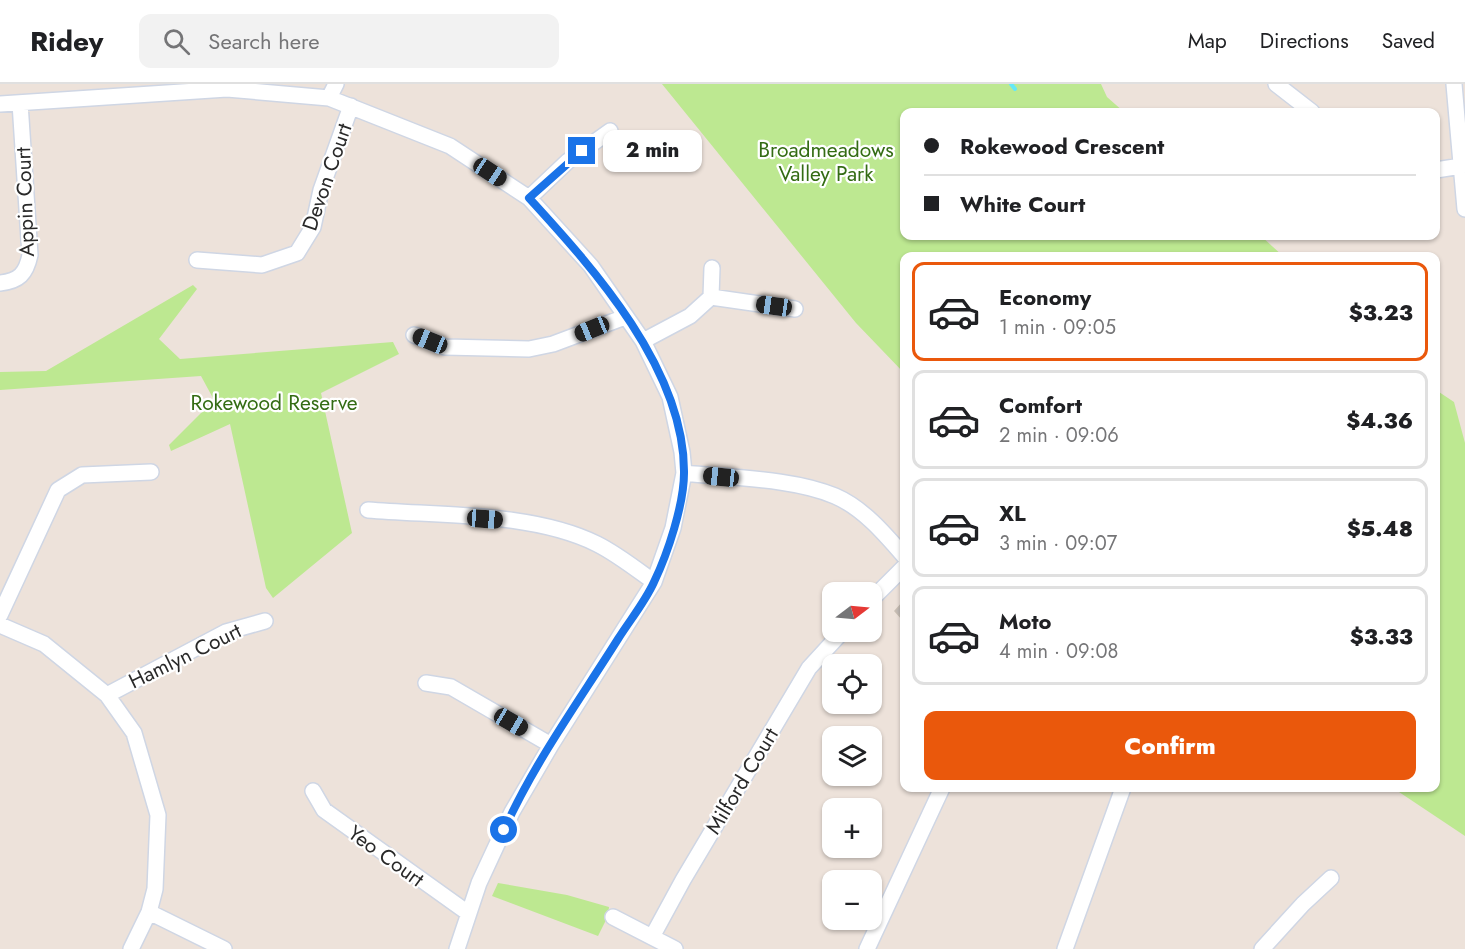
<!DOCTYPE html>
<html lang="en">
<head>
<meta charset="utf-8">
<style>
	body { margin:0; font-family:Jost,sans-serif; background:#f2f2f2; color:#202124; height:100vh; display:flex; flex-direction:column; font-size:22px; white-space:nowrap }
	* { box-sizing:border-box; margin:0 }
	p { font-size:20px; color:#757577 }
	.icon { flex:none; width:33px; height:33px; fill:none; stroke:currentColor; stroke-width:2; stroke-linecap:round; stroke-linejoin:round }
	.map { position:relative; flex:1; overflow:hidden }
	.details { position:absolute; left:900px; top:168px; width:540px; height:540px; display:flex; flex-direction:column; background:#fff; border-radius:12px; box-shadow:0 2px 4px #0004 }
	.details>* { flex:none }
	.banner { position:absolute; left:900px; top:24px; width:540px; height:132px; border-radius:12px; box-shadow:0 2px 4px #0004; display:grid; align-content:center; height:132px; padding:0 24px; background:#fff }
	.needle { width:39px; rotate:74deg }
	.fabs { position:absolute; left:822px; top:498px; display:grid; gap:12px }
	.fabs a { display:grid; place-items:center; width:60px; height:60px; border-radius:12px; background:#fff; box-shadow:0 2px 4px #0004; font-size:30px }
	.end { position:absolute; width:27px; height:27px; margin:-14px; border:8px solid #1a73e8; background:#fff; box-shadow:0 0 0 3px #fff }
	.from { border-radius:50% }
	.bubble { position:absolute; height:42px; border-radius:12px; background:#fff; box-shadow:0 2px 4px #0004; font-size:20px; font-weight:800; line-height:42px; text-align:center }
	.car { position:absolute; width:18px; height:36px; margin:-18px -9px; border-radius:8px; box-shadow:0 0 4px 2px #0007; background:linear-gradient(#222 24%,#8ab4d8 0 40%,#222 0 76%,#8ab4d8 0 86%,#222 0) }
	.banner b { display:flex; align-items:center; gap:21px; height:57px; font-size:22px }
	.banner b+b { border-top:2px solid #e0e0e0 }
	.banner i { width:15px; height:15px; background:#202124 }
	ul { padding:10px 0 0; list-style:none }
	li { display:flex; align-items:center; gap:18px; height:99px; margin:0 12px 9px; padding:0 12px; border:3px solid #e0e0e0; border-radius:12px }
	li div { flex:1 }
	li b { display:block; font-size:22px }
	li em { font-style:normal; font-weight:800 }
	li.active { border-color:#ea580c }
	li>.icon { width:54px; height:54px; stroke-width:1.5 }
	.button { display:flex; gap:12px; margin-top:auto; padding:12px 24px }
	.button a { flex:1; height:69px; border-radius:12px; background:#ea580c; color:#fff; font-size:24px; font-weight:800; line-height:69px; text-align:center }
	header { display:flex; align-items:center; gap:36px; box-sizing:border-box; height:84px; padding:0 30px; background:#fff; border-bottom:2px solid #e0e0e0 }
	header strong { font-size:28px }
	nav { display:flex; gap:33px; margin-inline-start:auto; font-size:21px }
	.search { width:420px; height:54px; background:#f2f2f2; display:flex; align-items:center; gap:15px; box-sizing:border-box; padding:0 21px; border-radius:12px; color:#757577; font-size:22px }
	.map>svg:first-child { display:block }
</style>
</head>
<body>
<header>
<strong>Ridey</strong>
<div class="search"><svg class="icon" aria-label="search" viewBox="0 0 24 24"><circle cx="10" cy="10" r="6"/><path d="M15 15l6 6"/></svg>Search here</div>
<nav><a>Map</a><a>Directions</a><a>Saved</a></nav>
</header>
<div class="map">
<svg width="1465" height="865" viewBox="0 0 1465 865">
	<rect width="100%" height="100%" fill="#ede2da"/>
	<path fill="#bde891" d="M662 0H1101L1107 13 1124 28H904V152H1261L1283 172H904V289L856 239Z
		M193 201 197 205 159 255 180 275 393 258 399 270 321 309 352 449 273 514 266 504 230 340 171 367 169 361 214 316 201 292 0 306V288L46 287Z
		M1436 306 1454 318 1465 359V752L1393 704H1436Z
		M498 799 567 811 609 823 608 832 598 852 492 812Z"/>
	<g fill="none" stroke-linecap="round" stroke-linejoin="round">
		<path stroke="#64e8f8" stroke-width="4" d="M1011 0 1015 5"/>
	</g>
	<path fill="#c4bcb7" stroke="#c8beb4" stroke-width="1.5" d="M904 517V537L895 527Z"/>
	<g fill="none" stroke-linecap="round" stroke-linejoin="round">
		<defs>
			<path id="minor" d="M1276 0 1312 28
				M1454 0 1465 125
				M329 14 336 0
				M0 20 227 5 329 14 450 62 529 114 591 182 643 257 670 313 682 368 684 389 673 444 654 498 551 661 512 728 479 799 457 865
				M1436 86 1461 82
				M529 114 568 77 610 47
				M197 176 262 181 297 169 313 143 321 106 351 22
				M712 184 711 213 795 225
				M0 199C19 197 26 190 30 171L20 19
				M414 251 445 263 529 265 553 260 625 233
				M643 257 690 232 711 213
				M684 389C730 394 793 394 835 412 863 424 885 450 904 472
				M368 426C439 432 533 428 597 460 617 470 636 485 654 498
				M872 515 904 483
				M0 531 58 406 82 391 151 388
				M0 541 44 560 107 611 134 649 158 731 155 805 149 828 131 865
				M426 599 451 603 551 661
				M107 611 226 548 265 537
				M313 707 324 726 468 829
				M149 828 224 865
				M613 833 675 865
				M652 853 683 796 809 584 842 548
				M867 865 942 704
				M1065 865 1123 704
				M1262 865 1303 820 1331 794"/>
		</defs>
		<use href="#minor" stroke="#cfd6e4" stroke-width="18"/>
		<use href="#minor" stroke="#fff" stroke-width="15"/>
	</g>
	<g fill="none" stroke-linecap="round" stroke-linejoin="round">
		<path stroke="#1a73e8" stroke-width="8" d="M504 746C534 679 579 617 618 555 630 536 645 518 654 498 668 469 684 420 684 389 685 286 594 185 529 114L582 67"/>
	</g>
	<g text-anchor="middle" stroke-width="4.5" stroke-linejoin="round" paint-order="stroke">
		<g font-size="21" fill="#346c14" stroke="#fff">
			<text x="826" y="73">Broadmeadows<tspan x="826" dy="24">Valley Park</tspan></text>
			<text x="274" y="326">Rokewood Reserve</text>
		</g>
		<g font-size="21" fill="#292929" stroke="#fff">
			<text transform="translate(327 93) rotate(-71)" y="7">Devon Court</text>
			<text transform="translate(25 118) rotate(-92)" y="7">Appin Court</text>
			<text transform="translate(185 572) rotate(-26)" y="7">Hamlyn Court</text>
			<text transform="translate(742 697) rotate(-59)" y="7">Milford Court</text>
			<text transform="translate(386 772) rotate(36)" y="7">Yeo Court</text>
		</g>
	</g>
</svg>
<div class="fabs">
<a><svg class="needle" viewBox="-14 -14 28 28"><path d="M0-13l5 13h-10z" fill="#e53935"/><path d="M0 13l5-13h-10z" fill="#757577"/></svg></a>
<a><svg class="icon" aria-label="locate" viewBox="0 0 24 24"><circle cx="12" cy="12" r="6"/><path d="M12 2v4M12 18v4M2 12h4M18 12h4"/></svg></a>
<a><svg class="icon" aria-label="layers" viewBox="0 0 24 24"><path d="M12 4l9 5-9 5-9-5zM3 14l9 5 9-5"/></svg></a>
<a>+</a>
<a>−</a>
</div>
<i class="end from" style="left:504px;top:746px"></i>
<i class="end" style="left:582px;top:67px"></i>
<div class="bubble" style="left:603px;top:46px;width:99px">2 min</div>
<i class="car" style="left:490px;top:88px;rotate:123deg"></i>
<i class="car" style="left:774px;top:222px;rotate:278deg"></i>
<i class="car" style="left:592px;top:245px;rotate:248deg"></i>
<i class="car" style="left:430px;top:257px;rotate:292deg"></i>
<i class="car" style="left:721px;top:393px;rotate:276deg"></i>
<i class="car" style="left:485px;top:435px;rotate:94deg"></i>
<i class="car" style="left:511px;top:638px;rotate:120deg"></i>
<div class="banner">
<b><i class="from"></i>Rokewood Crescent</b>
<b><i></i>White Court</b>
</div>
<section class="details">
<ul>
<li class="active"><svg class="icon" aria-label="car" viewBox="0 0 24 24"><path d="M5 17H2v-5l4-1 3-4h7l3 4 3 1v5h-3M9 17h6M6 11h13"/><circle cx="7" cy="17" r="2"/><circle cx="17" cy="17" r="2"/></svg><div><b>Economy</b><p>1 min · 09:05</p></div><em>$3.23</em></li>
<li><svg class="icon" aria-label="car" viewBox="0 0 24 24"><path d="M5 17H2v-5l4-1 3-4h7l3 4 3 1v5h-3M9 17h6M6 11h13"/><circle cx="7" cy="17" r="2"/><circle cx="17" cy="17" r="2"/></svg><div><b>Comfort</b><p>2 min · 09:06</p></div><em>$4.36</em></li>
<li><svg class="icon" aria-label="car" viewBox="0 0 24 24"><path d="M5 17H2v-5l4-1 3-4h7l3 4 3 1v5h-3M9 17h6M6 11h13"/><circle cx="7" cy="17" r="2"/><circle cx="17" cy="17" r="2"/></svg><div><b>XL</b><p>3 min · 09:07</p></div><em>$5.48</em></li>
<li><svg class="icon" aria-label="car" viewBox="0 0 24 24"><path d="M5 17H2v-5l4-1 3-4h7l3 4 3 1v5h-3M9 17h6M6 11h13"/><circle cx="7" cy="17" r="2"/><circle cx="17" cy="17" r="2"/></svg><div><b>Moto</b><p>4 min · 09:08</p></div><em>$3.33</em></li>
</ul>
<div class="button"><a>Confirm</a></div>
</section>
</div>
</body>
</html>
